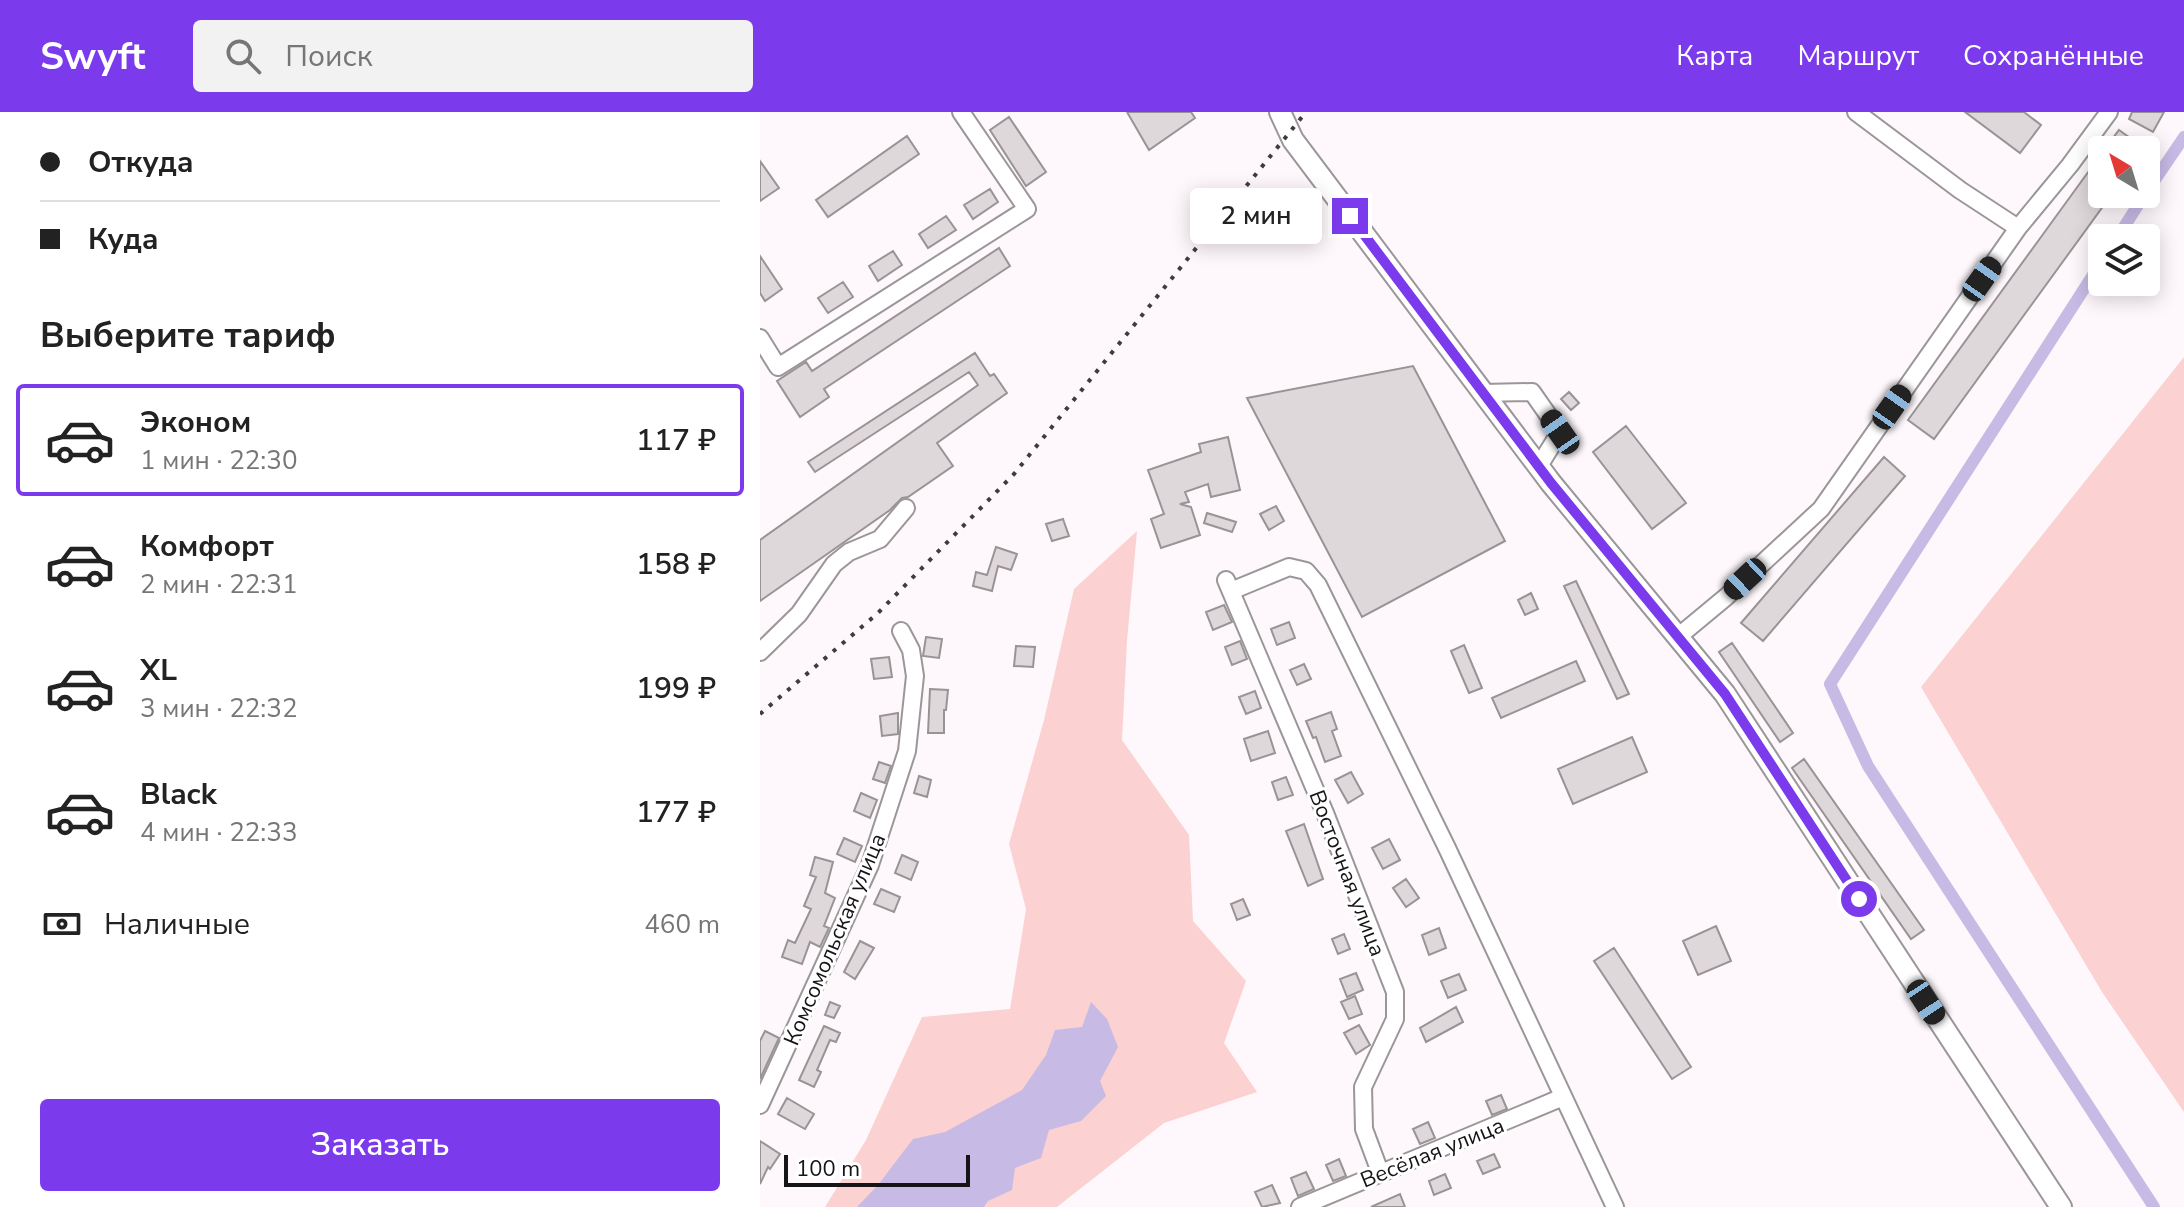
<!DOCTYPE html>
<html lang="ru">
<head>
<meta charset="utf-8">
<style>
	body { margin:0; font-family:"Nunito Sans",sans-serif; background:#f2f2f2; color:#222; height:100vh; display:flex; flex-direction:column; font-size:30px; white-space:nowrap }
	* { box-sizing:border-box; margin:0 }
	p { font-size:26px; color:#767676 }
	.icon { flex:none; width:44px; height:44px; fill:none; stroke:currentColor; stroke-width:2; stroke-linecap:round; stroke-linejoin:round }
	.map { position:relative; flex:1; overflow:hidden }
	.sheet { display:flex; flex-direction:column; background:#fff; width:760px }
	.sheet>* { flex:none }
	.banner { display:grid; align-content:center; height:176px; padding:0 40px; background:#fff }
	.needle { width:52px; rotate:322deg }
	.fabs { position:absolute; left:1328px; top:24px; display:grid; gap:16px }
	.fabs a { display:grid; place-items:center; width:72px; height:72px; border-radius:8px; background:#fff; box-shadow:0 4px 20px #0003; font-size:40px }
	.scale { position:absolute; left:24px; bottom:20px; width:186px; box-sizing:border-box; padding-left:8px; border:4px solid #161416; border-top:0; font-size:22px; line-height:28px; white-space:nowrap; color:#161416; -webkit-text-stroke:6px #fff; paint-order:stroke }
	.end { position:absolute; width:36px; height:36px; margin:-18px; border:10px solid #7c3aed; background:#fff; box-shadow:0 0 0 4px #fff }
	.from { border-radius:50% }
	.bubble { position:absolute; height:56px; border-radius:8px; background:#fff; box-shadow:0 4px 20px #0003; font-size:26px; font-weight:600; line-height:56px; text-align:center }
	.car { position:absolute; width:24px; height:48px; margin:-24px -12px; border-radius:10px; box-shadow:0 0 6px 2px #0007; background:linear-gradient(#222 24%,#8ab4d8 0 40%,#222 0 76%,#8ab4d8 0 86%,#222 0) }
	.banner b { display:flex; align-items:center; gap:28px; height:76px; font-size:30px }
	.banner b+b { border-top:2px solid #e0e0e0 }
	.banner i { width:20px; height:20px; background:#222 }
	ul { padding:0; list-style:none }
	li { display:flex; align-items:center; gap:24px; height:112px; margin:0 16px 12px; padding:0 24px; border:4px solid transparent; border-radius:8px }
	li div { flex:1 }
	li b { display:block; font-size:30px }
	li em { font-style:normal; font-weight:600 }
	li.on { border-color:#7c3aed }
	li>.icon { width:72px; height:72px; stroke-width:1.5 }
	h2 { padding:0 40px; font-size:36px; line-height:96px }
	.pay { display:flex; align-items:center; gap:20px; height:88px; padding:0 40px; font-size:30px }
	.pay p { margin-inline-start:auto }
	.cta { display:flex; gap:16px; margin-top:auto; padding:16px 40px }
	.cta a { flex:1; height:92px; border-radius:8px; background:#7c3aed; color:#fff; font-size:32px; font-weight:600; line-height:92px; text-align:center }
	header { display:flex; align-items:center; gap:48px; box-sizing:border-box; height:112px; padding:0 40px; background:#7c3aed; color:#fff }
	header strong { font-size:38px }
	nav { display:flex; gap:44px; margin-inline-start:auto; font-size:28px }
	.search { width:560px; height:72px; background:#f2f2f2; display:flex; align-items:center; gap:20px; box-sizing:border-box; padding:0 28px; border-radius:8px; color:#767676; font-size:30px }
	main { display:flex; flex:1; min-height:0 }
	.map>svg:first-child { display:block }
</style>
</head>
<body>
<header>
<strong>Swyft</strong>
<div class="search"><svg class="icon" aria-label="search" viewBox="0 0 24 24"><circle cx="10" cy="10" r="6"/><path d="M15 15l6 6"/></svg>Поиск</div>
<nav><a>Карта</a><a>Маршрут</a><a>Сохранённые</a></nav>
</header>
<main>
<section class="sheet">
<div class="banner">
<b><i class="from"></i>Откуда</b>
<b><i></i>Куда</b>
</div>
<h2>Выберите тариф</h2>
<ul>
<li class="on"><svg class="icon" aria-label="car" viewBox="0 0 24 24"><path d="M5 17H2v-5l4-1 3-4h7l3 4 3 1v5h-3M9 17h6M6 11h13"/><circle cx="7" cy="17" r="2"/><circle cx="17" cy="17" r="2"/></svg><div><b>Эконом</b><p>1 мин · 22:30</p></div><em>117 ₽</em></li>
<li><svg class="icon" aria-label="car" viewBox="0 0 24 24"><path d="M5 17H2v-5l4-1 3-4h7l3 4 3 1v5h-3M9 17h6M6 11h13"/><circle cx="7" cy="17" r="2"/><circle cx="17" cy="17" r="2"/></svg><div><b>Комфорт</b><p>2 мин · 22:31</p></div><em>158 ₽</em></li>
<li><svg class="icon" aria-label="car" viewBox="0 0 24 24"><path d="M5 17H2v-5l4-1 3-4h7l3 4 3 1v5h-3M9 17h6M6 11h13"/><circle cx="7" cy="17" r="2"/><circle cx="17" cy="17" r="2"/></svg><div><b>XL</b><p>3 мин · 22:32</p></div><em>199 ₽</em></li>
<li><svg class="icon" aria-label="car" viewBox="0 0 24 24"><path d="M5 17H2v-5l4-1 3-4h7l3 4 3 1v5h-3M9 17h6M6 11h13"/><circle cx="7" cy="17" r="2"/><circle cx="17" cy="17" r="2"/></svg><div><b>Black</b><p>4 мин · 22:33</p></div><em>177 ₽</em></li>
</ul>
<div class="pay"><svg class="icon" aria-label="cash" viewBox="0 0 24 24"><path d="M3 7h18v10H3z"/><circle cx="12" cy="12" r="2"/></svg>Наличные<p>460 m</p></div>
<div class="cta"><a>Заказать</a></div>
</section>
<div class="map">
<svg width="1424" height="1095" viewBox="0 0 1424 1095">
	<rect width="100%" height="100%" fill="#fef8fc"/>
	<path fill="#fbd1d1" d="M1424 245V1000L1342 880 1161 575Z
		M377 419 367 529 362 628 429 723 433 809 486 869 464 931 497 980 404 1011 297 1095H65L106 1028 162 905 250 897 266 797 249 732 284 608 314 477Z"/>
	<path fill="#c7bbe6" d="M331 890 347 907 358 935 340 969 346 984 321 1009 289 1018 281 1046 255 1056 252 1078 228 1089 224 1095H97L118 1073 153 1027 185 1020 262 978 286 943 295 918 322 915Z"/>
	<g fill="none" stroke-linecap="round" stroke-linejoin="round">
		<path stroke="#c7bbe6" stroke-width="12" d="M1386 81 1424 25
			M1357 126 1385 82
			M1342 149 1070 572 1108 654 1394 1095"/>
	</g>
	<path fill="#dfd8da" stroke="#9a9395" stroke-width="2" d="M367 0H431L435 6 389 38Z
		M1205 0H1264L1281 13 1260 41Z
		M1372 0H1404L1393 20 1369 7Z
		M249 5 286 60 266 74 230 18Z
		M1359 18 1387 38H1344Z
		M147 24 159 42 68 105 56 88Z
		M1342 41V82H1352L1174 327 1148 308Z
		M0 49 19 76 0 89Z
		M230 77 238 90 213 107 204 93Z
		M186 104 196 118 168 136 159 122Z
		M239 136 250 154 64 277 69 285 40 305 17 269 46 250 52 259Z
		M133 139 142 153 118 169 109 154Z
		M0 144 22 177 5 189 0 181Z
		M83 170 93 185 68 201 58 186Z
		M215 241 230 264 234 262 247 281 177 331 193 354 148 385 142 386 130 398 0 489V428L218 273 209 260 55 360 48 350Z
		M653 254 745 429 602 505 487 286Z
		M809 280 819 291 811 298 801 287Z
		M866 314 926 391 892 417 833 340Z
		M468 325 480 378 451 385 448 372 425 380 429 390 420 392 431 395 440 423 401 436 391 407 404 402 388 358 441 340 439 332Z
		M1124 345 1145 364 1003 529 981 511Z
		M516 394 524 409 509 418 500 402Z
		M447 401 476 410 472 420 444 411Z
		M303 407 309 424 292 429 286 412Z
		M236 435 257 442 251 458 238 454 232 479 213 474 216 460 227 463Z
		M816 469 869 582 857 587 804 474Z
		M771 481 778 497 765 503 758 488Z
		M464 493 472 510 453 518 446 500Z
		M529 510 535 526 517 533 511 517Z
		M166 525 182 527 179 546 163 544Z
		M480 529 487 547 472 553 465 535Z
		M972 531 1033 621 1020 630 959 540Z
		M704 533 722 576 709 581 691 539Z
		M256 534 275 535 273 555 254 554Z
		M129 545 132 565 114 567 111 547Z
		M816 549 825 569 741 606 732 586Z
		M544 552 551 567 537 573 530 558Z
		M170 577 188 578 186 598H184V621H168Z
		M495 579 501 596 486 602 479 585Z
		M571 600 577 617 572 619 581 644 565 650 556 625 553 626 546 609Z
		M138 601V622L122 624 120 604Z
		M508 619 515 641 491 649 484 627Z
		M872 625 887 660 813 692 798 657Z
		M1044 647 1164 818 1151 827 1032 656Z
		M119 650 131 654 125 671 113 667Z
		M591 660 603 682 588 691 575 668Z
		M159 664 171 668 167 685 154 681Z
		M526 665 533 683 518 688 512 670Z
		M101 681 117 688 110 706 94 699Z
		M544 712 563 767 548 774 526 719Z
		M84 726 102 734 95 750 77 742Z
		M629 727 640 748 623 757 612 736Z
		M142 743 158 750 151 768 135 761Z
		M55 745 73 750 65 781 75 786 64 814 69 816 60 835 50 830 42 852 22 845 28 828 35 831 51 797 44 794 56 765 50 763Z
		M646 767 659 786 646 795 633 776Z
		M121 777 140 785 134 800 114 792Z
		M483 787 490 803 477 808 471 792Z
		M956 814 971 849 938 863 923 829Z
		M679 816 686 836 669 843 662 823Z
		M584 822 590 837 578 842 572 827Z
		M100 829 114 836 95 867 84 860Z
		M854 836 931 955 912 967 834 849Z
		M596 861 603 878 587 885 580 867Z
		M699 862 706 878 688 886 681 869Z
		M595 884 602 902 589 907 581 890Z
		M70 890 80 894 74 906 65 903Z
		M696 895 703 910 666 930 660 916Z
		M599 913 610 933 596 942 584 921Z
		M64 914 80 921 76 930 70 928 57 958 61 960 54 975 39 968Z
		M5 919 19 926 0 967V929Z
		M741 983 747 997 732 1003 726 989Z
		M27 986 54 1002 45 1017 18 1002Z
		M668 1010 675 1026 660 1032 653 1017Z
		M0 1029 20 1042 10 1057 8 1055 0 1072Z
		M734 1042 740 1055 723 1062 717 1049Z
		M579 1047 586 1064 573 1069 566 1053Z
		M546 1060 554 1077 538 1084 531 1066Z
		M685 1062 691 1076 674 1083 669 1069Z
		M512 1073 520 1091 502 1095 495 1080Z
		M640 1082 645 1095H611Z"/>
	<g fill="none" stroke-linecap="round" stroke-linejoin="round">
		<defs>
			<path id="minor" d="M1096 0 1200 78 1258 116
				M0 226 18 255 267 97 201 0
				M723 281 772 280 800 320 779 354
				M466 468 565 701 635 880V907L603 975 604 1017 620 1060
				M471 479 529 455 546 459 558 473 687 736 855 1095
				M919 524 966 485 1061 397 1258 116 1310 53 1349 0
				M0 540 39 502 74 452 89 440 120 427 146 396
				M0 993 110 753 147 639 155 564 151 538 141 519
				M540 1095 803 985"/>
			<path id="major" d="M520 0 533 28 791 371 965 582 1301 1095"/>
		</defs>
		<use href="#minor" stroke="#9b9699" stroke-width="20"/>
		<use href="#major" stroke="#9b9699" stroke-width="24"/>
		<use href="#minor" stroke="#fff" stroke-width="16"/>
		<use href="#major" stroke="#fff" stroke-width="20"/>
		<path stroke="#3f3c3f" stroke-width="4" stroke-dasharray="4 8" stroke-linecap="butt" d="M0 602 118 501 254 362 546 0"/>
	</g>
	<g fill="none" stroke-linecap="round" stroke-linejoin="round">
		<path stroke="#7c3aed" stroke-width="10" d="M590 104 791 371 965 582 1099 787"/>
	</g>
	<g text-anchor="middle" stroke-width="6" stroke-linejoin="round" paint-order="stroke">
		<g font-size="22" fill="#161416" stroke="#fff">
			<text transform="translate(588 761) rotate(69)" y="8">Восточная улица</text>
			<text transform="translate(74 827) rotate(-67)" y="8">Комсомольская улица</text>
			<text transform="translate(672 1040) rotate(-22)" y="8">Весёлая улица</text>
		</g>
	</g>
</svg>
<div class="fabs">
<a><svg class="needle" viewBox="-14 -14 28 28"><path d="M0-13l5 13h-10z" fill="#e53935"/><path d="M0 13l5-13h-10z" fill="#767676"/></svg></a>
<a><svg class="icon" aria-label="layers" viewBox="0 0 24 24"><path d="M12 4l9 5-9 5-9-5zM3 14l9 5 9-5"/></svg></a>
</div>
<div class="scale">100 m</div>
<i class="end from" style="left:1099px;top:787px"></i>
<i class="end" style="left:590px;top:104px"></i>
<div class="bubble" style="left:430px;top:76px;width:132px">2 мин</div>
<i class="car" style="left:1222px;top:167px;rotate:35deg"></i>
<i class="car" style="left:1132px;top:295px;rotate:35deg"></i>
<i class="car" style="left:800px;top:320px;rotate:325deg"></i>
<i class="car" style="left:985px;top:467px;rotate:227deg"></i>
<i class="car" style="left:1166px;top:890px;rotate:147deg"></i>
</div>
</main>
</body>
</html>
